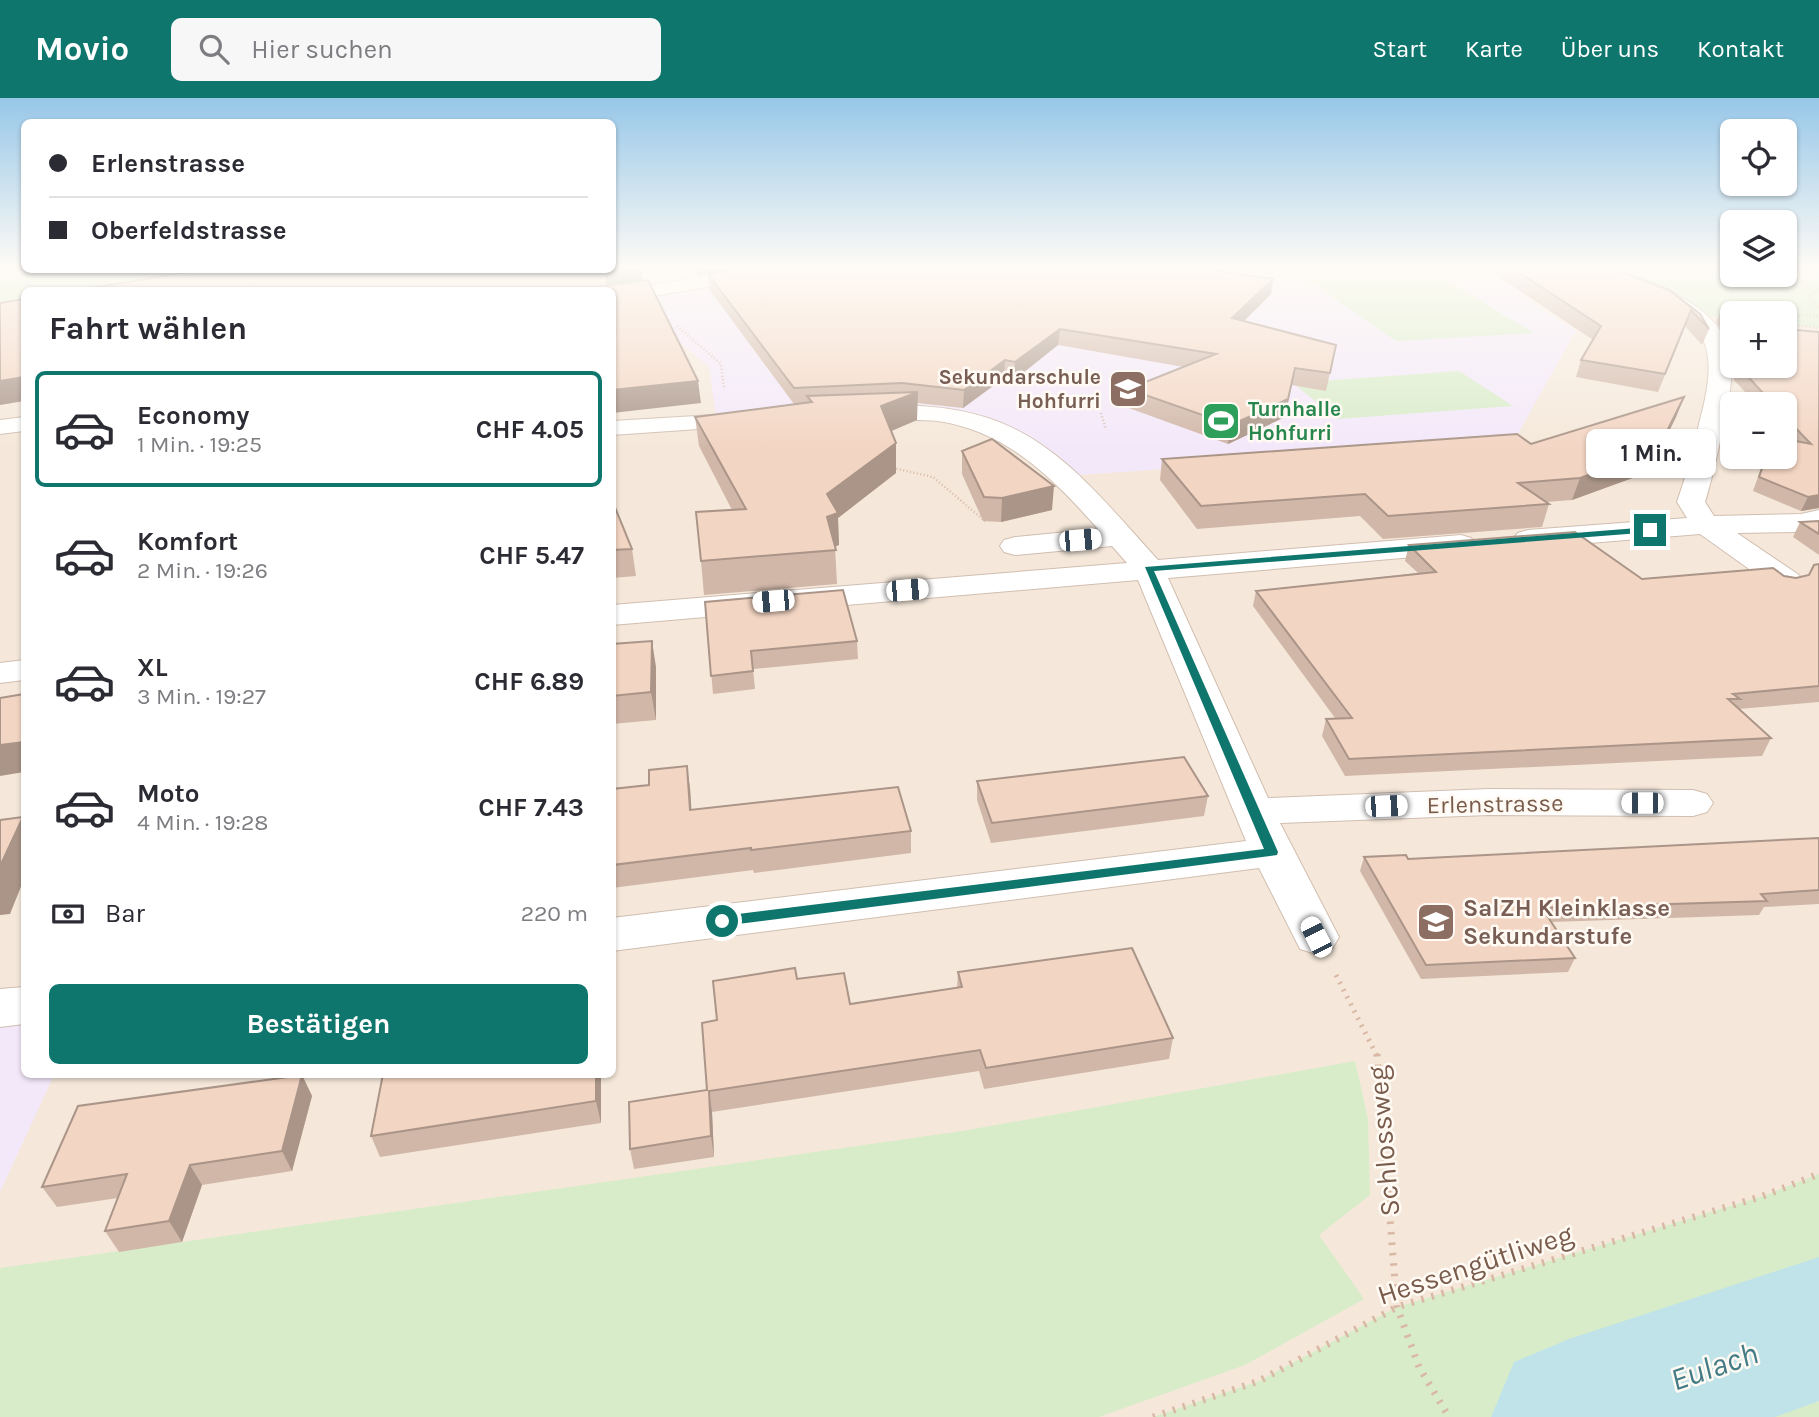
<!DOCTYPE html>
<html lang="de">
<head>
<meta charset="utf-8">
<style>
	body { margin:0; font-family:Karla,sans-serif; background:#f7f7f7; color:#2b2b33; height:100vh; display:flex; flex-direction:column; font-size:26px; white-space:nowrap }
	* { box-sizing:border-box; margin:0 }
	p { font-size:23px; color:#7c7c81 }
	.icon { flex:none; width:38px; height:38px; fill:none; stroke:currentColor; stroke-width:2; stroke-linecap:round; stroke-linejoin:round }
	.map { position:relative; flex:1; overflow:hidden }
	.details { position:absolute; left:21px; top:189px; width:595px; height:791px; display:flex; flex-direction:column; background:#fff; border-radius:10px; box-shadow:0 2px 5px #0004 }
	.details>* { flex:none }
	.guide { position:absolute; left:21px; top:21px; width:595px; height:154px; border-radius:10px; box-shadow:0 2px 5px #0004; display:grid; align-content:center; height:154px; padding:0 28px; background:#fff }
	.tools { position:absolute; left:1720px; top:21px; display:grid; gap:14px }
	.tools a { display:grid; place-items:center; width:77px; height:77px; border-radius:10px; background:#fff; box-shadow:0 2px 5px #0004; font-size:35px }
	.end { position:absolute; width:32px; height:32px; margin:-16px; border:9px solid #0f766e; background:#fff; box-shadow:0 0 0 4px #fff }
	.from { border-radius:50% }
	.bubble { position:absolute; height:49px; border-radius:10px; background:#fff; box-shadow:0 2px 5px #0004; font-size:23px; font-weight:700; line-height:49px; text-align:center }
	.car { position:absolute; width:21px; height:42px; margin:-21px -10px; border-radius:9px; box-shadow:0 0 5px 2px #0007; background:linear-gradient(#fff 24%,#345 0 40%,#fff 0 76%,#345 0 86%,#fff 0) }
	.guide b { display:flex; align-items:center; gap:24px; height:66px; font-size:26px }
	.guide b+b { border-top:2px solid #e1e1e2 }
	.guide i { width:18px; height:18px; background:#2b2b33 }
	ul { padding:0; list-style:none }
	li { display:flex; align-items:center; gap:21px; height:116px; margin:0 14px 10px; padding:0 14px; border:4px solid transparent; border-radius:10px }
	li div { flex:1 }
	li b { display:block; font-size:26px }
	li em { font-style:normal; font-weight:700 }
	li.on { border-color:#0f766e }
	li>.icon { width:63px; height:63px; stroke-width:1.5 }
	h2 { padding:0 28px; font-size:32px; line-height:84px }
	.pay { display:flex; align-items:center; gap:18px; height:77px; padding:0 28px; font-size:26px }
	.pay p { margin-inline-start:auto }
	.primary-button { display:flex; gap:14px; margin-top:auto; padding:14px 28px }
	.primary-button a { flex:1; height:80px; border-radius:10px; background:#0f766e; color:#fff; font-size:28px; font-weight:700; line-height:80px; text-align:center }
	header { display:flex; align-items:center; gap:42px; box-sizing:border-box; height:98px; padding:0 35px; background:#0f766e; color:#fff }
	header strong { font-size:33px }
	nav { display:flex; gap:38px; margin-inline-start:auto; font-size:24px }
	.search { width:490px; height:63px; background:#f7f7f7; display:flex; align-items:center; gap:18px; box-sizing:border-box; padding:0 24px; border-radius:10px; color:#7c7c81; font-size:26px }
	.map>svg:first-child { display:block }
</style>
</head>
<body>
<header>
<strong>Movio</strong>
<div class="search"><svg class="icon" aria-label="search" viewBox="0 0 24 24"><circle cx="10" cy="10" r="6"/><path d="M15 15l6 6"/></svg>Hier suchen</div>
<nav><a>Start</a><a>Karte</a><a>Über uns</a><a>Kontakt</a></nav>
</header>
<div class="map">
<svg width="1819" height="1319" viewBox="0 0 1819 1319">
	<rect width="100%" height="100%" fill="#fdf6ec"/>
	<path fill="#f5e8da" fill-rule="evenodd" d="M613 168H1732V177H1785V168H1819V1319H0V205L24 202V976H612V192L246 172H612ZM1732 215H1785V268H1732ZM1732 306H1785V359H1732Z"/>
	<path fill="#f3e8fa" d="M1063 168H1491L1547 194 1521 197 1576 233 1512 346 1066 378 1012 340 937 316 717 324 709 269 624 197 764 173Z
		M24 908V976L54 977 0 1094V910Z"/>
	<path fill="#d8ecc9" d="M0 168H24V172H246L93 192H24V202L0 205Z
		M1287 168H1423L1534 235 1396 243Z
		M1647 168H1732V177H1785V168H1819V230L1785 226V215H1732V220L1694 217 1606 174Z
		M1459 273 1513 308 1337 321 1293 285Z
		M1355 963 1368 1021 1370 1097 1319 1137 1364 1201 1245 1267 1099 1319H0V1170L962 1033Z
		M1819 1076V1319H1153L1259 1283 1397 1209 1763 1098Z"/>
	<g fill="none" stroke-linecap="round" stroke-linejoin="round">
		<path fill="#bfe3e8" fill-rule="evenodd" d="M1819 1159V1303L1775 1319H1491L1514 1264 1569 1241Z"/>
		<defs>
			<path id="minor" d="M770 168H809L800 173 612 205V193Z
				M1581 168C1609 165 1637 177 1662 189 1734 224 1740 253 1724 326 1718 352 1713 378 1705 404L1714 418 1801 416 1819 412V430L1801 434 1737 435 1799 477 1804 484 1799 491 1788 493 1777 491 1700 436 1528 450 1518 447 1513 441 1518 435 1528 432 1687 420 1677 404C1686 378 1693 352 1699 326 1718 254 1714 225 1640 193 1626 187 1590 179 1581 168Z
				M866 306C907 307 949 307 988 320 1060 343 1108 408 1158 462L1461 437 1471 440 1476 446 1471 452 1461 455 1168 480 1268 700 1489 691 1693 692 1707 696 1713 705 1707 714 1693 718 1489 717 1280 725 1339 839 1332 851 1316 856 1300 851 1259 770 612 853V820L1246 743 1138 482 612 527V507L1127 465 1112 448 1015 457 1004 454 1000 448 1004 442 1015 439 1098 431C1054 381 1007 333 938 323 911 320 883 325 857 318L854 313 857 308Z
				M747 315 756 317 759 322 756 327 612 337V323Z
				M24 319V333L0 336V322Z
				M24 562V582L0 585V565Z
				M24 889V926L0 929V891Z"/>
		</defs>
		<use href="#minor" stroke="#d1beb0" stroke-width="2"/>
		<path stroke="#d9b8a5" stroke-width="2.5" stroke-dasharray="1 2.5" stroke-linecap="butt" d="M1785 171 1819 179
			M1784 177 1819 192
			M1818 192 1809 198 1819 209
			M1785 217 1819 218
			M1785 226 1819 230
			M677 228 721 266 724 291
			M1101 315 1106 332
			M893 370 933 379 986 424"/>
		<path stroke="#d9b8a5" stroke-width="5" stroke-dasharray="2 6" stroke-linecap="butt" d="M1336 877 1377 958"/>
		<path stroke="#d9b8a5" stroke-width="7" stroke-dasharray="2.5 8" stroke-linecap="butt" d="M1377 956 1397 1209 1419 1269 1449 1319
			M1153 1319 1259 1283 1397 1209 1763 1098 1819 1076"/>
		<use href="#minor" fill="#fff" fill-rule="evenodd"/>
	</g>
	<path fill="#d1b7a8" d="M692 168H756L698 177Z
		M758 168H1233L1226 174 1273 181 1271 196 1243 223 1336 247 1326 293 1292 287 1285 319 1228 346 1126 309 1128 291 1184 269 1058 247 1014 282 1004 280 963 310 917 305V322L891 333 896 375 838 420 839 447 835 449 837 486 704 497 701 463 732 412 699 348 695 319 794 306 709 191 708 176Z
		M1483 168H1606L1700 216 1709 231 1702 247 1685 228 1658 294 1576 279 1581 262 1593 242Z
		M1721 212 1732 215V268H1785L1819 234V410L1801 413 1753 393 1765 359H1785L1787 342 1785 339V306H1756L1734 282 1729 243 1716 224Z
		M1684 299 1676 319 1649 374 1572 402 1546 404 1549 406 1542 429 1383 441 1360 418 1197 431 1160 382 1162 361 1531 346Z
		M962 353 1052 412 1001 424 983 423 962 376Z
		M612 402 632 451 636 478 612 480Z
		M1819 423V457L1793 439 1800 424Z
		M1409 447 1642 481 1784 478 1796 480 1809 477 1819 466V604L1739 611 1771 640 1762 658 1345 678 1322 638 1326 621 1335 620 1253 508 1256 493 1418 475 1405 463Z
		M705 504 857 543 858 561 753 571 755 591 713 596Z
		M612 546 656 569V622L612 626Z
		M977 683 1208 698 1204 718 991 745 977 702Z
		M690 690 691 711 911 733V755L754 775 753 772 612 790V691Z
		M1819 740V806L1764 809 1759 817 1551 824 1575 860 1568 874 1421 881 1360 773 1364 759 1408 761Z
		M958 874 1173 940 1169 961 984 991 979 973 712 1014 714 1059 634 1071 630 1051 707 992 797 881 850 906 957 890Z
		M383 976H601V1025L380 1059 371 1038Z
		M302 977 312 998 292 1073 202 1087 182 1144 119 1154 105 1133 118 1100 57 1109 42 1089Z"/>
	<path fill="#aa9588" d="M635 168H641L643 185 608 192 607 172Z
		M698 168H756L698 177Z
		M1217 168H1233L1210 187 1212 172Z
		M1273 181 1271 196 1230 237 1232 220Z
		M1060 231 1058 247 1014 282 1015 264Z
		M1005 262 1004 280 963 310 964 292Z
		M1295 270 1285 319 1228 346 1231 327Z
		M24 279V303L0 307V283Z
		M698 283 701 305 612 315V292Z
		M918 294 917 322 882 337 881 308Z
		M1684 299 1676 319 1649 374 1572 402 1580 380Z
		M896 345V375L838 420 839 447 828 451 827 396Z
		M1054 388 1052 412 1001 424 1002 400Z
		M1819 397V410L1801 413 1808 399Z
		M652 543 656 569V622L651 594Z
		M24 644V674L0 678V647Z
		M687 668 690 690 693 734 690 712Z
		M23 719 24 722V781L10 816 0 817V768Z
		M596 976H601V1025L596 1003Z
		M302 977 312 998 292 1073 282 1053Z
		M709 993 712 1014 714 1059 711 1038Z
		M190 1067 202 1087 182 1144 169 1123Z"/>
	<path fill="#f3d5c3" stroke="#aa9588" stroke-width="2" d="M612 168H635L612 171Z
		M758 168H1217L1212 172 1273 181 1232 220 1336 247 1330 275 1295 270 1288 301 1231 327 1128 291 1216 256 1060 231 1015 264 1005 262 964 292 902 285 794 290 708 176Z
		M1509 168H1606L1669 192 1700 216 1709 231 1691 212 1665 276 1581 262 1601 228Z
		M200 172H611H607V187L648 182 698 283 612 292V192H80Z
		M24 201V279L0 283V205Z
		M1721 212 1763 215H1764H1732V229Z
		M1785 231 1819 234V397L1808 399 1759 379 1766 359H1785V341L1811 346 1785 319V306H1773L1739 269V268H1785Z
		M918 294 881 308 896 345 827 396 838 415 827 419 836 452 701 463 696 414 746 411 695 319 812 304 807 298Z
		M1684 299 1657 353 1580 380 1518 385 1549 406 1388 418 1365 396 1201 408 1162 361 1517 336 1531 346Z
		M992 341 1054 388 1002 400 984 399 962 353Z
		M612 402 632 451 612 452Z
		M1819 423V436L1800 424Z
		M1575 434 1642 481 1773 470 1784 478 1796 480 1809 477 1814 467 1819 466V588L1733 596 1740 601H1728L1771 640 1349 661 1326 621 1352 620 1256 493 1436 474 1409 447Z
		M843 492 857 543 751 553 753 573 711 578 705 504Z
		M652 543 651 594 612 598V546Z
		M24 596V644L0 647V600Z
		M1184 659 1208 698 992 725 977 683Z
		M687 668 690 712 898 689 911 733 751 752V750L612 767V691L649 687V672Z
		M23 719 0 768V722Z
		M1819 740V792L1761 796 1767 803 1542 810 1575 860 1426 867 1364 759 1406 757 1408 761Z
		M1132 850 1173 940 986 970 980 952 709 993 711 1038 630 1051 629 1004 707 992 702 925 717 922 713 883 795 870 797 881 844 875 850 906 962 889 958 874Z
		M383 976H596V1003L371 1038Z
		M302 977 282 1053 190 1067 169 1123 105 1133 127 1076 42 1089 78 1008Z"/>
	<linearGradient id="sky" x2="0" y2="1"><stop stop-color="#97c7e8"/><stop offset="0.48" stop-color="#fefbf6"/><stop offset="1" stop-color="#fefbf6" stop-opacity="0"/></linearGradient>
	<rect width="1819" height="352" fill="url(#sky)"/>
	<path fill="#0f766e" d="M1650 429 1653 434 1154 473 1278 754 1277 757 722 828 716 823 722 818 1264 751 1145 469Z"/>
	<defs>
		<symbol id="school-square" viewBox="-11 -11 22 22"><rect x="-9" y="-9" width="18" height="18" rx="4" fill="#8d6e63" stroke="#fffaf3"/><path d="M0-5L7-2L0 1L-7-2ZM-4 1L0 2.5L4 1V4Q0 6-4 4Z" fill="#fff"/></symbol>
		<symbol id="stadium-square" viewBox="-11 -11 22 22"><rect x="-9" y="-9" width="18" height="18" rx="4" fill="#2e9e5b" stroke="#fffaf3"/><path d="M0-5a6.5 5 0 1 0 0 10a6.5 5 0 1 0 0-10ZM-3.5-1.8h7v3.6h-7Z" fill="#fff"/></symbol>
	</defs>
	<g fill-rule="evenodd">
		<use href="#school-square" x="1106" y="269" width="44" height="44"/>
		<use href="#stadium-square" x="1199" y="301" width="44" height="44"/>
		<use href="#school-square" x="1414" y="802" width="44" height="44"/>
	</g>
	<g text-anchor="middle" stroke-width="5" stroke-linejoin="round" paint-order="stroke">
		<g font-size="21" font-weight="bold" fill="#785e54" stroke="#fffaf3" text-anchor="end">
			<text x="1101" y="286">Sekundarschule<tspan x="1101" dy="24">Hohfurri</tspan></text>
		</g>
		<g font-size="21" font-weight="bold" fill="#27864d" stroke="#fffaf3" text-anchor="start">
			<text x="1248" y="318">Turnhalle<tspan x="1248" dy="24">Hohfurri</tspan></text>
		</g>
		<g font-size="24" fill="#7a5c4d" stroke="#fffaf3">
			<text transform="translate(1495 706) rotate(-1)" y="8">Erlenstrasse</text>
		</g>
		<g font-size="24" font-weight="bold" fill="#785e54" stroke="#fffaf3" text-anchor="start">
			<text x="1463" y="818">SalZH Kleinklasse<tspan x="1463" dy="28">Sekundarstufe</tspan></text>
		</g>
		<g font-size="28" fill="#7a5c4d" stroke="#fffaf3">
			<text transform="translate(1383 1043) rotate(-95)" y="10">Schlossweg</text>
			<text transform="translate(1475 1166) rotate(-18)" y="10">Hessengütliweg</text>
		</g>
		<g font-size="32" font-style="italic" fill="#437c86" stroke="#fffaf3">
			<text transform="translate(1714 1268) rotate(-19)" y="11">Eulach</text>
		</g>
	</g>
</svg>
<div class="tools">
<a><svg class="icon" aria-label="locate" viewBox="0 0 24 24"><circle cx="12" cy="12" r="6"/><path d="M12 2v4M12 18v4M2 12h4M18 12h4"/></svg></a>
<a><svg class="icon" aria-label="layers" viewBox="0 0 24 24"><path d="M12 4l9 5-9 5-9-5zM3 14l9 5 9-5"/></svg></a>
<a>+</a>
<a>−</a>
</div>
<i class="end from" style="left:722px;top:823px"></i>
<i class="end" style="left:1650px;top:432px"></i>
<div class="bubble" style="left:1586px;top:331px;width:130px">1 Min.</div>
<i class="car" style="left:1080px;top:442px;rotate:85deg"></i>
<i class="car" style="left:907px;top:492px;rotate:85deg"></i>
<i class="car" style="left:773px;top:503px;rotate:265deg"></i>
<i class="car" style="left:1642px;top:705px;rotate:270deg"></i>
<i class="car" style="left:1386px;top:708px;rotate:88deg"></i>
<i class="car" style="left:1316px;top:839px;rotate:333deg"></i>
<div class="guide">
<b><i class="from"></i>Erlenstrasse</b>
<b><i></i>Oberfeldstrasse</b>
</div>
<section class="details">
<h2>Fahrt wählen</h2>
<ul>
<li class="on"><svg class="icon" aria-label="car" viewBox="0 0 24 24"><path d="M5 17H2v-5l4-1 3-4h7l3 4 3 1v5h-3M9 17h6M6 11h13"/><circle cx="7" cy="17" r="2"/><circle cx="17" cy="17" r="2"/></svg><div><b>Economy</b><p>1 Min. · 19:25</p></div><em>CHF 4.05</em></li>
<li><svg class="icon" aria-label="car" viewBox="0 0 24 24"><path d="M5 17H2v-5l4-1 3-4h7l3 4 3 1v5h-3M9 17h6M6 11h13"/><circle cx="7" cy="17" r="2"/><circle cx="17" cy="17" r="2"/></svg><div><b>Komfort</b><p>2 Min. · 19:26</p></div><em>CHF 5.47</em></li>
<li><svg class="icon" aria-label="car" viewBox="0 0 24 24"><path d="M5 17H2v-5l4-1 3-4h7l3 4 3 1v5h-3M9 17h6M6 11h13"/><circle cx="7" cy="17" r="2"/><circle cx="17" cy="17" r="2"/></svg><div><b>XL</b><p>3 Min. · 19:27</p></div><em>CHF 6.89</em></li>
<li><svg class="icon" aria-label="car" viewBox="0 0 24 24"><path d="M5 17H2v-5l4-1 3-4h7l3 4 3 1v5h-3M9 17h6M6 11h13"/><circle cx="7" cy="17" r="2"/><circle cx="17" cy="17" r="2"/></svg><div><b>Moto</b><p>4 Min. · 19:28</p></div><em>CHF 7.43</em></li>
</ul>
<div class="pay"><svg class="icon" aria-label="cash" viewBox="0 0 24 24"><path d="M3 7h18v10H3z"/><circle cx="12" cy="12" r="2"/></svg>Bar<p>220 m</p></div>
<div class="primary-button"><a>Bestätigen</a></div>
</section>
</div>
</body>
</html>
